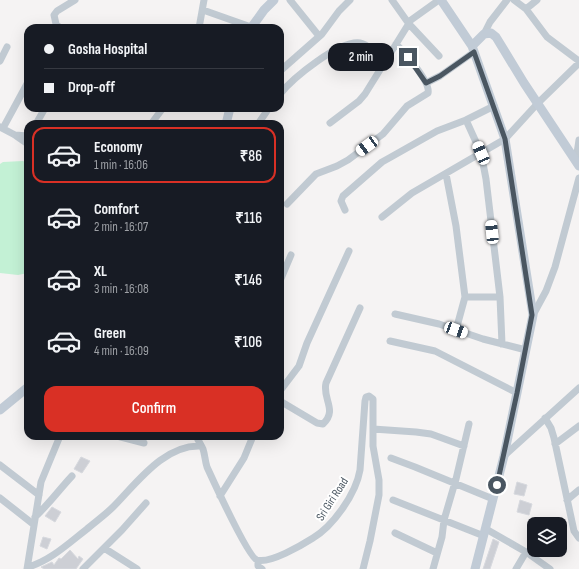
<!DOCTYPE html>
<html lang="en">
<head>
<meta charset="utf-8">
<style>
	body { margin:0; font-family:"Sofia Sans Condensed",sans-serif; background:#20242c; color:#f1f3f6; height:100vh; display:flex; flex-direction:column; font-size:15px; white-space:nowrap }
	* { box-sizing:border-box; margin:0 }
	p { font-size:13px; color:#9ea1a6 }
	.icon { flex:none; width:22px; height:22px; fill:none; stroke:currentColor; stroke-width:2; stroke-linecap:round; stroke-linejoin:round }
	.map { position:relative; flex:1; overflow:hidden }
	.panel { position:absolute; left:24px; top:120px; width:260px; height:320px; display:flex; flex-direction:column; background:#171b24; border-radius:12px; box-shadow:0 4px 16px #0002 }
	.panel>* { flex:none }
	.hud { position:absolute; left:24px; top:24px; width:260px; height:88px; border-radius:12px; box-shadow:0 4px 16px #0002; display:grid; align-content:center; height:88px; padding:0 20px; background:#171b24 }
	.buttons { position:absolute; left:527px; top:517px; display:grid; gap:8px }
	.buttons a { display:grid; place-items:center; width:40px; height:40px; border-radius:8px; background:#171b24; box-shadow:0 4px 16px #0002; font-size:20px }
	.end { position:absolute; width:18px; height:18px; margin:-9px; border:5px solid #4a5661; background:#fff; box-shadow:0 0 0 2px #fff }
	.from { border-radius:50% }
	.bubble { position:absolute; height:28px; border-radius:12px; background:#171b24; box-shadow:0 4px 16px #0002; font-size:13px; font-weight:600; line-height:28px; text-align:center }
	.car { position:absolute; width:12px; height:24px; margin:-12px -6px; border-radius:5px; box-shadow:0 0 3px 1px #0007; background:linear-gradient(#fff 24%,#345 0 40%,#fff 0 76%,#345 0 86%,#fff 0) }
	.hud b { display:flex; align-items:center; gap:14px; height:38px; font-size:15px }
	.hud b+b { border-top:1px solid #363941 }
	.hud i { width:10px; height:10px; background:#f1f3f6 }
	ul { padding:7px 0 0; list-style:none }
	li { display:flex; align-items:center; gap:12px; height:56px; margin:0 8px 6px; padding:0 12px; border:2px solid transparent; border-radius:12px }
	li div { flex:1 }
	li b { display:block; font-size:15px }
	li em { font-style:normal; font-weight:600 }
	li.active { border-color:#d93025 }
	li>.icon { width:36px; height:36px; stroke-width:1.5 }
	.button { display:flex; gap:8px; margin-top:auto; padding:8px 20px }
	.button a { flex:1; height:46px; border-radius:12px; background:#d93025; color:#fff; font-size:16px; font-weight:600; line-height:46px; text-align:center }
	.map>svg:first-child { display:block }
</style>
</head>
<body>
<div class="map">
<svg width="579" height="569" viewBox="0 0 579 569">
	<rect width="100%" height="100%" fill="#f5f3f3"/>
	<path fill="#c3f1d5" d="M23 161 28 163V273L18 275 0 273V164L3 162Z"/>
	<path fill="#cdcfd5" stroke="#d7d9de" d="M81 457 90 461 82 473 74 469Z
		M517 482 527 485 524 496 514 494Z
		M520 500 532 504 529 515 517 512Z
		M52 507 61 512 55 522 45 516Z
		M43 537 51 539 47 549 40 546Z
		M493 539 499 542 490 569H483Z
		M70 550 78 559 79 556 83 559 76 569H44L41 567 52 562 54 565 59 558 61 559Z"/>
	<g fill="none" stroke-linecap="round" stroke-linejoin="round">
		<path stroke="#c1cad2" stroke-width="7" d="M290 0 319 36
			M392 0 409 24 439 56
			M514 0 526 9 547 37 579 61
			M526 9 537 0
			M203 10 251 27
			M60 28 56 24 54 15 57 11 75 0
			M199 28 204 0
			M484 34 490 22 507 0
			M0 61 7 47
			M280 71 322 34 339 11 350 0
			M426 83 440 76 474 52
			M280 94C293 78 339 40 360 43 370 45 378 57 384 64
			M466 120 481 153 486 179 500 297 502 344
			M330 123 359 101 365 94 411 20 439 0
			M36 124 45 108
			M151 124 163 108
			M258 124 269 108
			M0 127 15 135 28 144
			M3 128 28 82
			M15 135 28 136
			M576 160 579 140
			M446 174 456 226 465 297 456 330
			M287 204 316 174 337 166 348 160 383 134 407 106 428 93C431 82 404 52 396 44
			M345 210 341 201 343 196 382 162 391 157 437 131 466 120 494 106
			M382 217 412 193 505 139 538 103 579 63
			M280 281 291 255
			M465 297H500
			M395 314 439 324 483 339 526 350
			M533 315 546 291 555 267 579 178
			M390 341 435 351 517 393
			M280 391 299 366 307 343 349 251
			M280 401 317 423 323 424C338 410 322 399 326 383L360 308
			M545 418 551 428 554 438 574 531 579 538
			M373 429 416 432 431 434 464 446
			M117 436 144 443
			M196 436C198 440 201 445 203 449 205 455 205 461 207 467 213 480 248 557 257 560 270 564 302 545 313 538 333 526 356 494 360 470L365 401 366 397 369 396 373 399V446L379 480V495L370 541 363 569
			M555 444 579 426
			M504 456 579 388
			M391 458 415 467 493 499
			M0 465 39 495
			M220 496 244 458 253 436
			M0 498 33 524
			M393 500 484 536
			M567 500 579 490
			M35 517C48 505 59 490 72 476
			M486 529 526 552 550 569
			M395 533 437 553
			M104 548 137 569
			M258 561V566L262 569
			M28 567C50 561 69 543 87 529 95 522 105 515 113 507 136 484 164 444 201 446
			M27 569 41 482 60 436
			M83 569 122 530 146 503
			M433 569 442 537 444 520 456 479 469 424
			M516 569 526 552"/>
		<path stroke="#c1cbd6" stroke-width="9" d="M441 0 472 46 505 139 533 315 504 456 475 569
			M251 28 264 10 274 0
			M472 46 484 34 491 33 496 37 524 83 579 166
			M226 124 230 108
			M0 410 28 387"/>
	</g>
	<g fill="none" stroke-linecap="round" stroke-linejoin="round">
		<path stroke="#4a5661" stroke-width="5" d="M408 57 426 83 440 76 474 52 505 139 532 315 517 393 497 485"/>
	</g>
	<g text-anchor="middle" stroke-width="4" stroke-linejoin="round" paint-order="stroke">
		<g font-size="12" fill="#4a5661" stroke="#fff">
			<text transform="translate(332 499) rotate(-57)" y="4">Sri Giri Road</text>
		</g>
	</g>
</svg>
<div class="buttons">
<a><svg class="icon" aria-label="layers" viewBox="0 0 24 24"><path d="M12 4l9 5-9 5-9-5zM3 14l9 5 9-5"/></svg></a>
</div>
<i class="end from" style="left:497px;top:485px"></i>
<i class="end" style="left:408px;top:57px"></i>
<div class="bubble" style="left:328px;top:43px;width:66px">2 min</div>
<i class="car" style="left:367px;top:146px;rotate:234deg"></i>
<i class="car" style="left:481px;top:153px;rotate:337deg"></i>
<i class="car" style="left:492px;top:232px;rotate:354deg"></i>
<i class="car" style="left:456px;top:330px;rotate:110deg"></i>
<div class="hud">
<b><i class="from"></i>Gosha Hospital</b>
<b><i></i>Drop-off</b>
</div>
<section class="panel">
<ul>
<li class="active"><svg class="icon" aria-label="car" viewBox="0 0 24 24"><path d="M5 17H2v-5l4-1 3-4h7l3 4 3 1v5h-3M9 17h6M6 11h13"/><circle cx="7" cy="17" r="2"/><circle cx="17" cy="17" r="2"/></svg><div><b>Economy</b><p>1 min · 16:06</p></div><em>₹86</em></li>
<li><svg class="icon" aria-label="car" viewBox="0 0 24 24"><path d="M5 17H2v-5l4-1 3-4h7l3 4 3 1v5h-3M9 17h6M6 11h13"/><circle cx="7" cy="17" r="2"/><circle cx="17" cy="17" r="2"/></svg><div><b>Comfort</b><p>2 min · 16:07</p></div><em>₹116</em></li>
<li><svg class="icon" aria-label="car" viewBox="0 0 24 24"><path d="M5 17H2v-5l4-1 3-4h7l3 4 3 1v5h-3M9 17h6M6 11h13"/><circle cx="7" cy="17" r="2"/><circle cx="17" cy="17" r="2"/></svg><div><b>XL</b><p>3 min · 16:08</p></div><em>₹146</em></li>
<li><svg class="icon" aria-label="car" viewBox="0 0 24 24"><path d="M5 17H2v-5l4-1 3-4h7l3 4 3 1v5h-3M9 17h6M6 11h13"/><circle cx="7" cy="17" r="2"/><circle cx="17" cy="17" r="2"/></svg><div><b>Green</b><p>4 min · 16:09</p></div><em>₹106</em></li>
</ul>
<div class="button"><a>Confirm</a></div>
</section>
</div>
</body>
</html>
